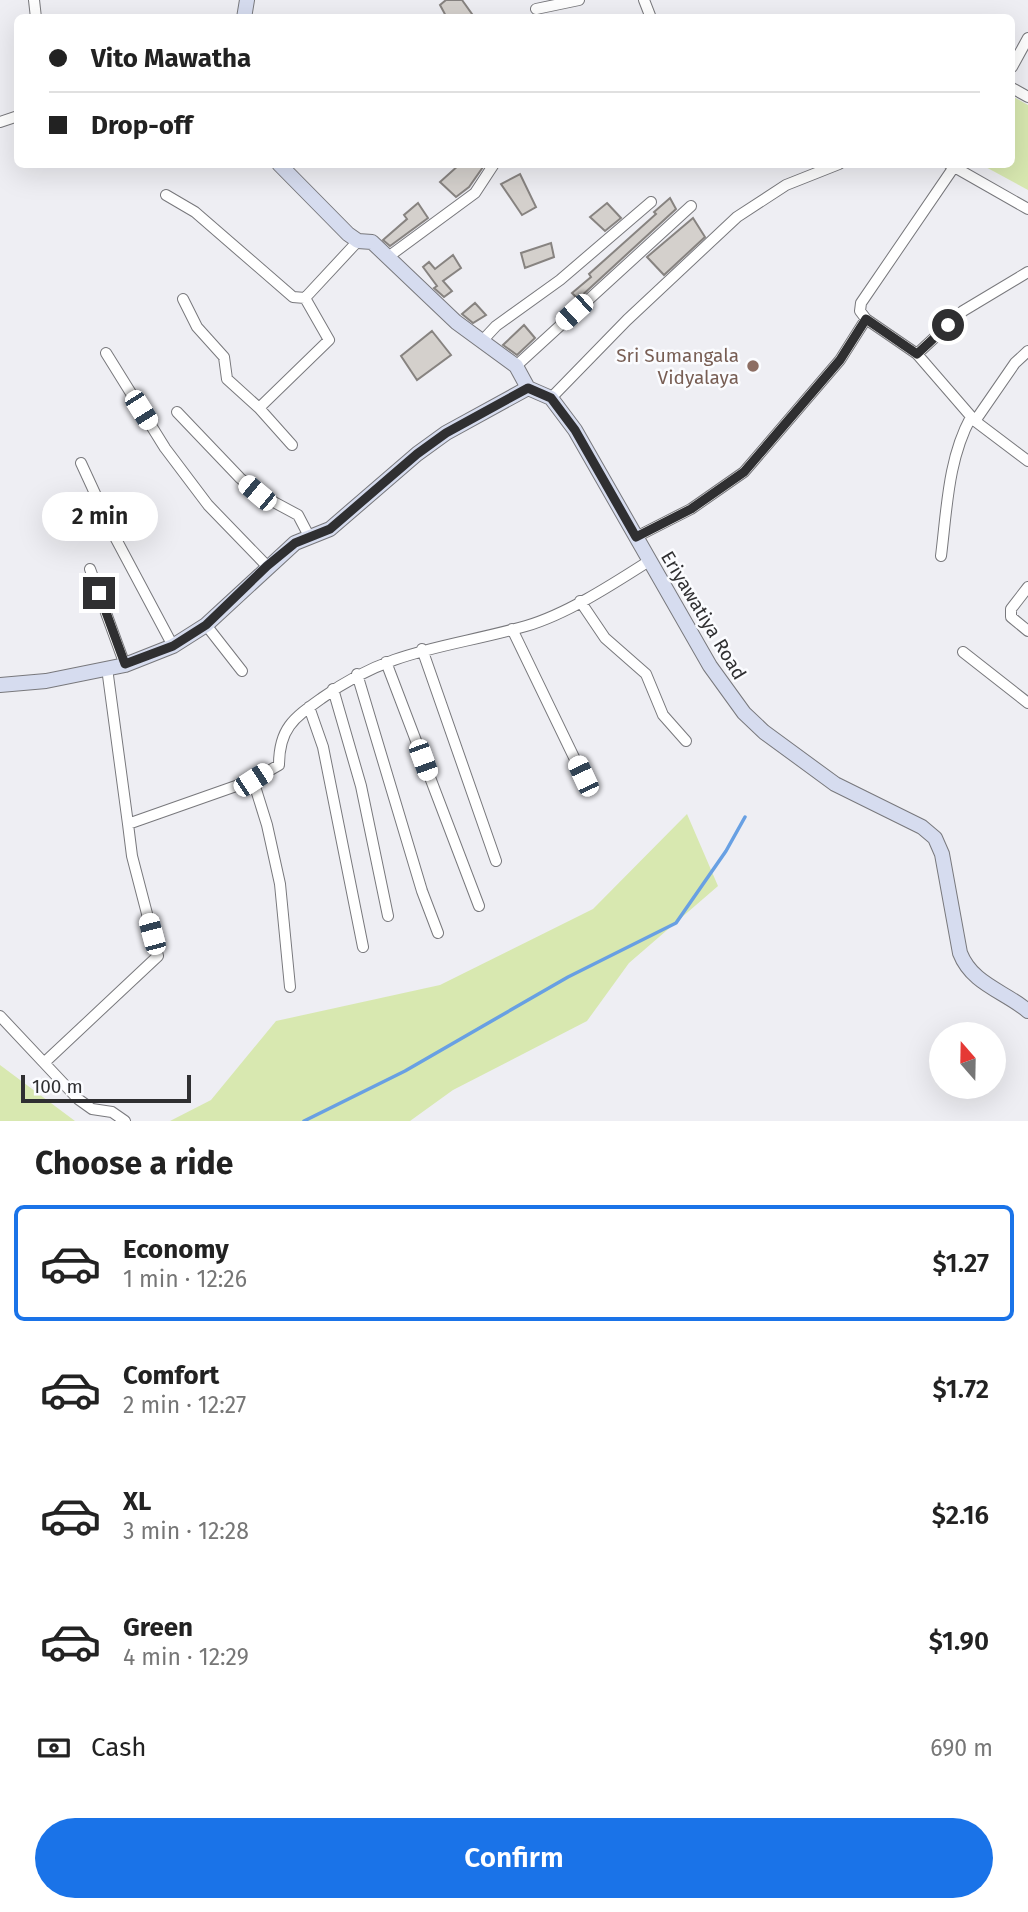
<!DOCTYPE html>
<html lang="en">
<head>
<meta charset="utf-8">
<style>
	body { margin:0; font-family:"Fira Sans",sans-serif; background:#f2f2f2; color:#222; height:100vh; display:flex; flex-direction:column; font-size:26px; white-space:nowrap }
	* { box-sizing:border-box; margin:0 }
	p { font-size:23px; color:#767676 }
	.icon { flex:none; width:38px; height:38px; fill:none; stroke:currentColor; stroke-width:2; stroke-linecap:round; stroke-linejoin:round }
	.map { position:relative; height:1121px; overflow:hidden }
	.details { display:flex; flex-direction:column; background:#fff; flex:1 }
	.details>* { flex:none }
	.hud { position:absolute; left:14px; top:14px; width:1001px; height:154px; border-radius:10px; box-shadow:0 7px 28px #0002; display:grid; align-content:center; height:154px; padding:0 35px; background:#fff }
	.needle { width:46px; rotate:340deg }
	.fabs { position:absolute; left:929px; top:1022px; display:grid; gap:14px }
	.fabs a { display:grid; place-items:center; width:77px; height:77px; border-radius:50%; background:#fff; box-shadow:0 7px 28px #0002; font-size:35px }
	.scale { position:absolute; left:21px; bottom:18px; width:170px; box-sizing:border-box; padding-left:7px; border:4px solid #2f2f31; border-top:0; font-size:19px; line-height:24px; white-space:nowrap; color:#2f2f31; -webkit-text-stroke:5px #fbfcff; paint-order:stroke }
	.end { position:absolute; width:32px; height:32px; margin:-16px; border:9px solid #2f2f31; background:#fff; box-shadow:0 0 0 4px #fff }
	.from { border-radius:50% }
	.bubble { position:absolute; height:49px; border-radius:24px; background:#fff; box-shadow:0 7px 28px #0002; font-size:23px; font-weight:600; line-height:49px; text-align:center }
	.car { position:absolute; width:21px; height:42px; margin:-21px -10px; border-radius:9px; box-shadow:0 0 5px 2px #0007; background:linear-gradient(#fff 24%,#345 0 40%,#fff 0 76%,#345 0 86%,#fff 0) }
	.hud b { display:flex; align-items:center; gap:24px; height:66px; font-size:26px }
	.hud b+b { border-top:2px solid #e0e0e0 }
	.hud i { width:18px; height:18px; background:#222 }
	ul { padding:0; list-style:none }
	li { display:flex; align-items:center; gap:21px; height:116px; margin:0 14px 10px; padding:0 21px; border:4px solid transparent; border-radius:10px }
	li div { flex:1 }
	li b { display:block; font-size:26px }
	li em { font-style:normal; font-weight:600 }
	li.selected { border-color:#1a73e8 }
	li>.icon { width:63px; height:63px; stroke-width:1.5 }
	h2 { padding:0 35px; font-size:32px; line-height:84px }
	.pay { display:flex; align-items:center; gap:18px; height:77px; padding:0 35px; font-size:26px }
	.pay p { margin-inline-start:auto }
	.action { display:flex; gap:14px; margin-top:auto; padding:14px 35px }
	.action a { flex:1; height:80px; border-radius:42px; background:#1a73e8; color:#fff; font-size:28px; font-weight:600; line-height:80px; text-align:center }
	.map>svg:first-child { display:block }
</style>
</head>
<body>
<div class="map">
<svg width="1028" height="1121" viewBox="0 0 1028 1121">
	<rect width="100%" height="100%" fill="#eeeef3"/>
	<path fill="#d8e8b0" d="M1012 96 1028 105V190L982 165 1012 164Z
		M687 814 718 886 629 963 587 1021 453 1090 410 1121H170L211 1100 276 1021 440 985 593 909Z
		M0 1065 75 1121H0Z"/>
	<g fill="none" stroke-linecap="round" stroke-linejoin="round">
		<path stroke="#68a0e3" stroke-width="3.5" d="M304 1121 405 1071 568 977 676 923 726 851 745 817"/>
	</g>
	<path fill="#d4d0cc" stroke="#878380" stroke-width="2" d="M446 0H462L472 14 466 18H447L440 5Z
		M460 164H481L483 167 469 187 456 197 440 182Z
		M520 174 536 207 522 215 501 184Z
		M670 198 676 209 578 299 572 293 591 277 589 274 656 214 654 212Z
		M418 203 428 218 390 246 383 240 407 219 404 215Z
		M607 203 621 218 605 231 590 217Z
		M693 218 705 237 664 275 647 257Z
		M551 243 554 257 525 268 521 253Z
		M453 255 461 268 443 281 452 291 444 297 434 288 437 286 423 267 429 262 435 269Z
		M475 303 486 315 473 323 462 314Z
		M524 325 535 338 517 355 503 345Z
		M432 331 451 355 417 380 401 356Z"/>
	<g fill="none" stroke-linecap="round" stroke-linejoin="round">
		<defs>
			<path id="street" d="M34 0 36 18
				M644 0 651 18
				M536 9 579 0
				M1012 67 1028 38
				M1012 88 1028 97
				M0 122 18 116
				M949 164 1028 209
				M956 164 861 303 860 311 866 319 917 354 975 421 1028 461
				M166 195 195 212 293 297 305 298
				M388 257 475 193 494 164
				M183 299 197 327 224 357 227 379 259 408 292 445
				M482 341 496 326 560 280 651 202
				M106 353 165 448 208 505 267 566
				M917 354 963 311 1028 272
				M516 366 691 206
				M551 398 627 320 737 217 786 185 839 164
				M259 408 329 340 305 298 358 241
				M177 412 240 478 257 493 298 515 310 538
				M975 421 1015 363 1028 351
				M81 463 116 539 173 646
				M636 537 691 509 744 472 840 360 866 319
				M941 556C947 508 948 459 971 417
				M90 569 125 665
				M1028 587 1011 609V617L1028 631
				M580 601 605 638 646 674 663 715 686 741
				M206 625 242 671
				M512 629 583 776
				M422 649 496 861
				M963 652 1028 703
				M386 662 479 906
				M107 668 128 824
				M357 674 422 891 438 933
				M333 689 361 786 388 916
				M309 707 323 747 363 947
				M253 780 267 825 280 884 290 987
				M0 1016 78 1099 92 1109 112 1112 125 1121
				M45 1062 158 956 132 856 128 824 253 780 279 765C279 728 294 718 322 698 391 648 449 648 526 626 567 614 613 584 649 561"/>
			<path id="secondary" d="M244 18 247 0
				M279 164 348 234 358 241 372 242 456 322 516 366 528 388 551 398 575 430 710 666 744 713 764 732 835 784 922 827 935 838 942 854 960 953C972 984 1004 991 1028 1011
				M0 685 46 681 125 665 173 646 206 625 295 543 330 529 417 454 446 433 528 388"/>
		</defs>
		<use href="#street" stroke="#78787c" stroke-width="12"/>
		<use href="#secondary" stroke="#78787c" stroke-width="16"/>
		<use href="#street" stroke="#fff" stroke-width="10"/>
		<use href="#secondary" stroke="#d6dcef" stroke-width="14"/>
	</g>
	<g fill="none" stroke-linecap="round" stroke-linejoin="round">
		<path stroke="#2f2f31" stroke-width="9" d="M99 593 125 664 173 646 206 625 267 566 295 543 330 529 417 454 446 433 528 388 551 398 575 430 636 537 691 509 744 472 840 360 866 319 917 354 948 325"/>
	</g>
	<circle fill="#8d6e63" stroke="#fbfcff" stroke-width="2.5" cx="753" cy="366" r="7"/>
	<g text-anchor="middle" stroke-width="5" stroke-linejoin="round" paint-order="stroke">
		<g font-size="19" fill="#785e54" stroke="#fbfcff" text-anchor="end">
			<text x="739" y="362">Sri Sumangala<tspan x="739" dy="22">Vidyalaya</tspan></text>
		</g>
		<g font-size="19" fill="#2f2f31" stroke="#fbfcff">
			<text transform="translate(704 615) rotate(59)" y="7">Eriyawatiya Road</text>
		</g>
	</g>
</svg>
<div class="fabs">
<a><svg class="needle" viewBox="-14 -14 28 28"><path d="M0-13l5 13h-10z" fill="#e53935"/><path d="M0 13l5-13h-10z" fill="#767676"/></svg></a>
</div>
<div class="scale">100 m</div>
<i class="end from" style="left:948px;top:325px"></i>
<i class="end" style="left:99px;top:593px"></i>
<div class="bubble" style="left:42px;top:492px;width:116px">2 min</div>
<i class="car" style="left:574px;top:312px;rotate:228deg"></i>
<i class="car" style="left:141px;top:410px;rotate:148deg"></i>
<i class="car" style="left:257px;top:493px;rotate:310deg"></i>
<i class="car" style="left:423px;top:760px;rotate:160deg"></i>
<i class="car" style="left:583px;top:776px;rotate:335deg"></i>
<i class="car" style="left:253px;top:780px;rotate:57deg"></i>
<i class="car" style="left:152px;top:934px;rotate:345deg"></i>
<div class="hud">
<b><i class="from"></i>Vito Mawatha</b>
<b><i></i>Drop-off</b>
</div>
</div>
<section class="details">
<h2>Choose a ride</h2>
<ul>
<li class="selected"><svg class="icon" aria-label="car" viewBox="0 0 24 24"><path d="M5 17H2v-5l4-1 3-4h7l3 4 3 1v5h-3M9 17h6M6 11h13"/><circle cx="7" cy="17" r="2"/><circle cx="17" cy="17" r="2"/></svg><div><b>Economy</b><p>1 min · 12:26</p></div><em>$1.27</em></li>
<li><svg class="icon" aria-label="car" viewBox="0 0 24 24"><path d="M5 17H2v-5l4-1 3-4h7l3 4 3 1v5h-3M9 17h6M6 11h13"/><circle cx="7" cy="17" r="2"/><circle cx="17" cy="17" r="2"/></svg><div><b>Comfort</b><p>2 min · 12:27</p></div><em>$1.72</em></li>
<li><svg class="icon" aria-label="car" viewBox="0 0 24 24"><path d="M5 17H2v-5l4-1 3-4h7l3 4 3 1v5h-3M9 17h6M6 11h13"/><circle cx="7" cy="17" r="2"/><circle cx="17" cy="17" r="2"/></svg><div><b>XL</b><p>3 min · 12:28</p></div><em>$2.16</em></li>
<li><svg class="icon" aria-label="car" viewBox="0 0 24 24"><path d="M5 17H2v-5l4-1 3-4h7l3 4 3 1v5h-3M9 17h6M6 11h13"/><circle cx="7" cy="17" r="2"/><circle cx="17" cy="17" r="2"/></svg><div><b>Green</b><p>4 min · 12:29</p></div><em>$1.90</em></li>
</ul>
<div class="pay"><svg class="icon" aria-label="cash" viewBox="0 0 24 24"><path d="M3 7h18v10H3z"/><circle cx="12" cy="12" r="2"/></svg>Cash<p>690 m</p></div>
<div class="action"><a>Confirm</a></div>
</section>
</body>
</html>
